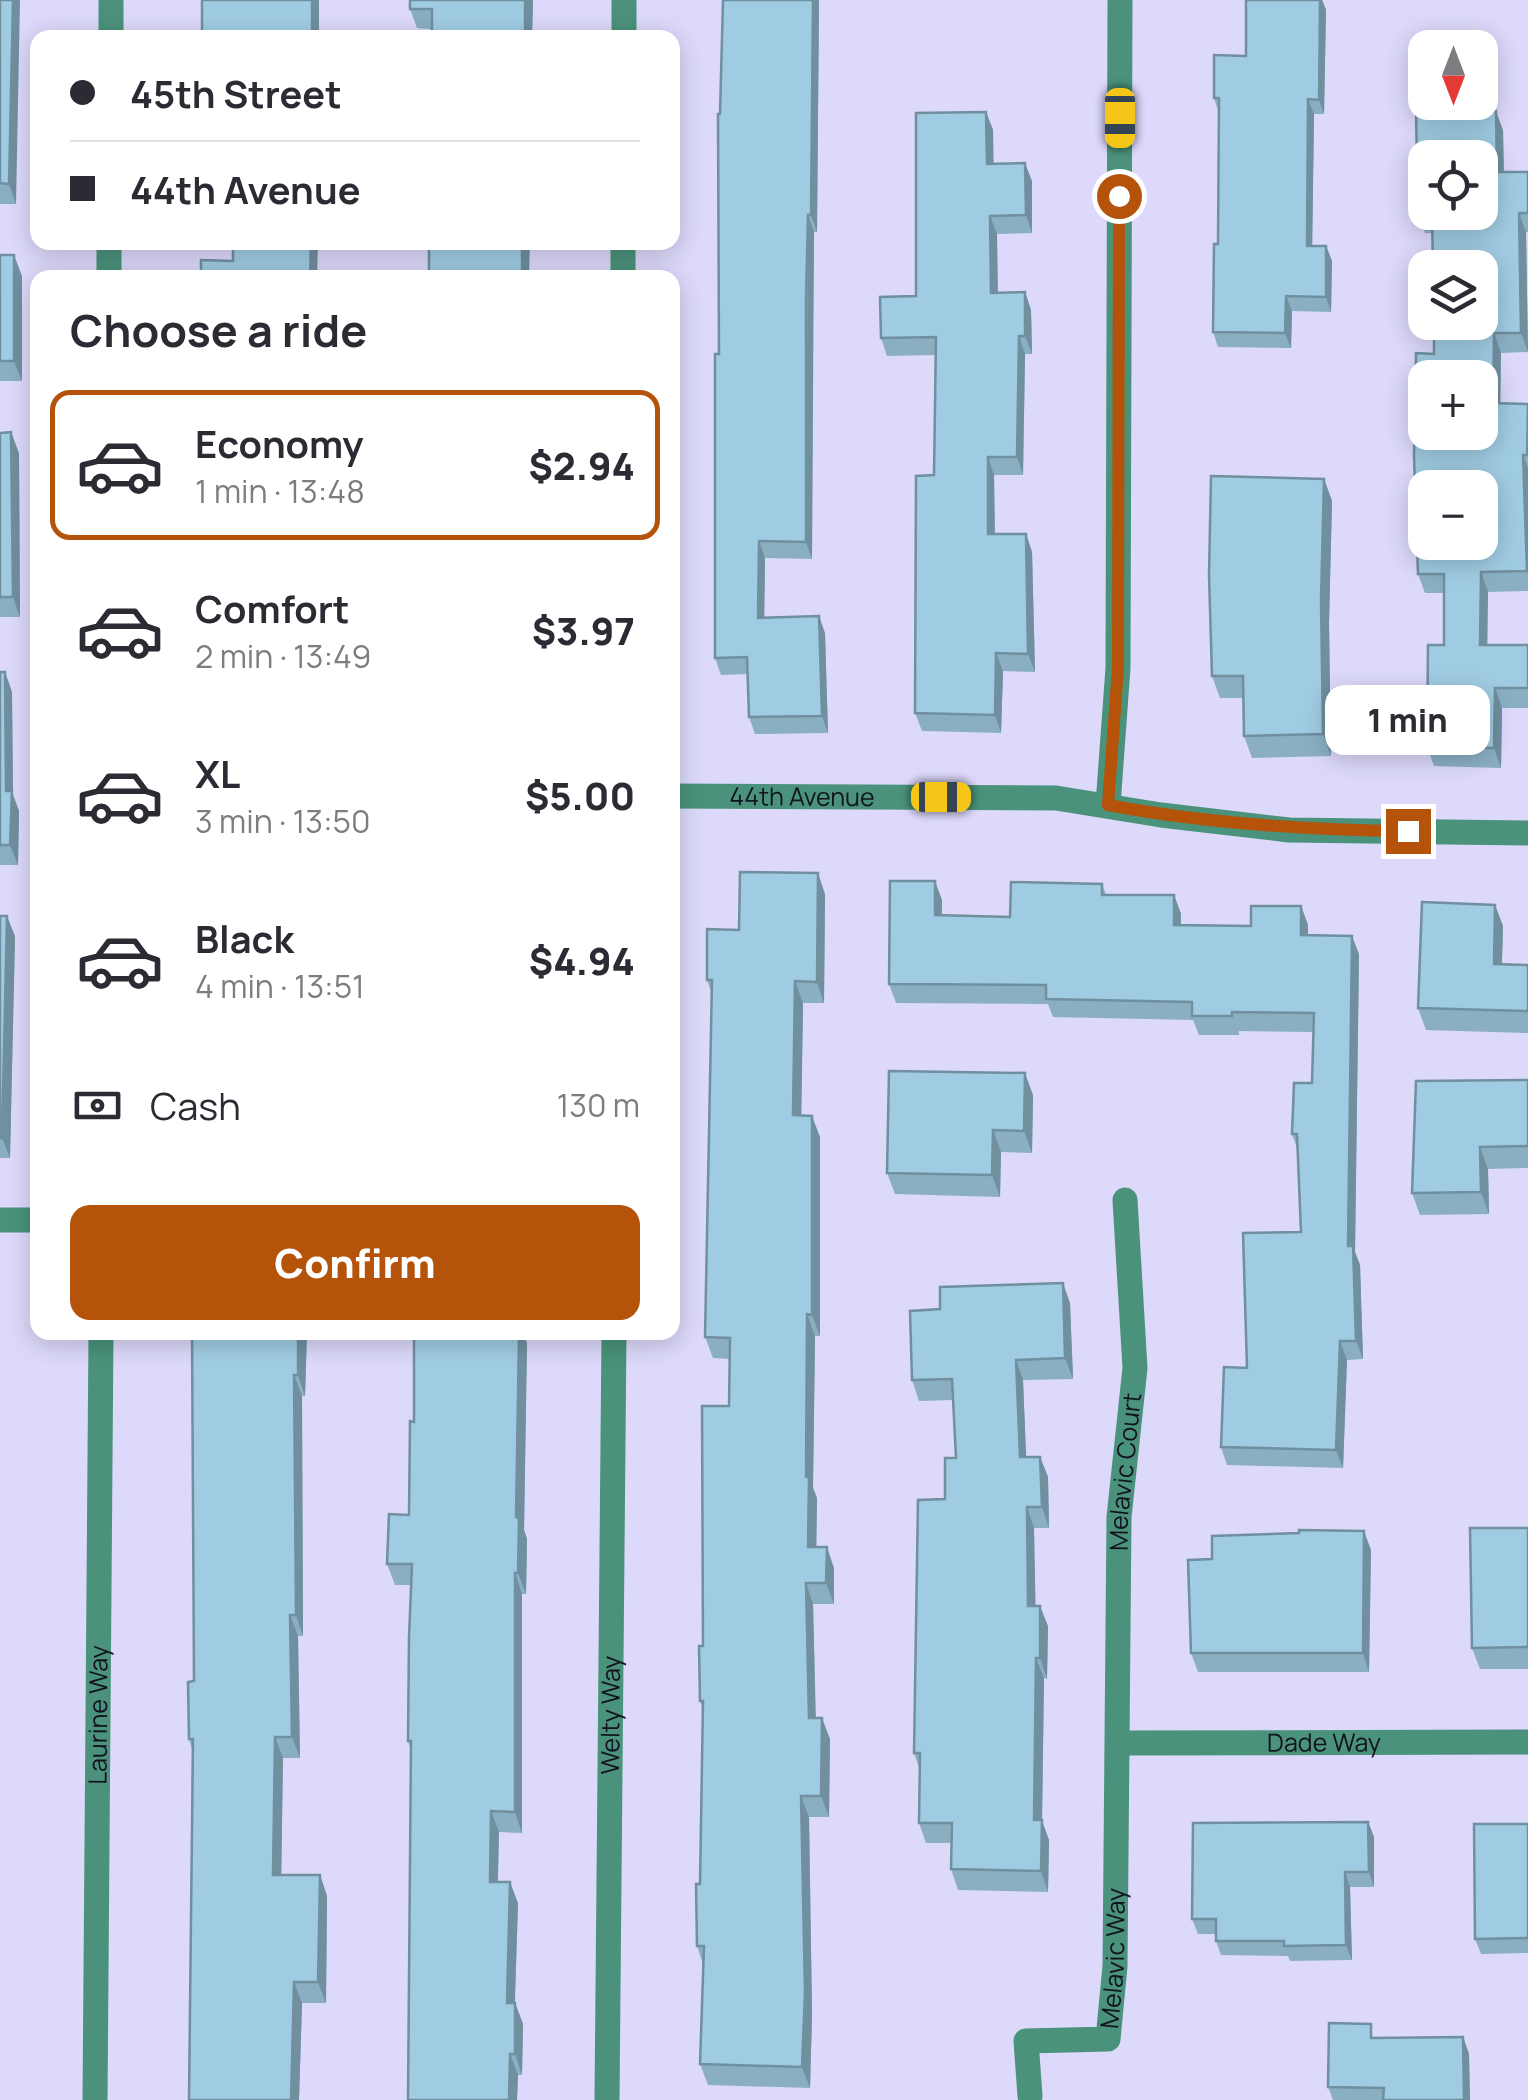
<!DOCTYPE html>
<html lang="en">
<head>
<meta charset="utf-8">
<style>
	body { margin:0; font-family:Manrope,sans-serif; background:#f2f2f3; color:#2b2b33; height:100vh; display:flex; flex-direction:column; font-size:38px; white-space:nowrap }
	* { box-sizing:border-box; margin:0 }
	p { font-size:32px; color:#7c7c81 }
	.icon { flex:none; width:55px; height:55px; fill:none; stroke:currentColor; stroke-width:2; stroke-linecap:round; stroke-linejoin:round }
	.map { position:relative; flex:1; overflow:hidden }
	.details { position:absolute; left:30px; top:270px; width:650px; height:1070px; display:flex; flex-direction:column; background:#fff; border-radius:20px; box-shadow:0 5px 25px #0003 }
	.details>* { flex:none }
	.guide { position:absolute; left:30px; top:30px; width:650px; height:220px; border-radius:20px; box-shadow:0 5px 25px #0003; display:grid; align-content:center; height:220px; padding:0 40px; background:#fff }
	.needle { width:65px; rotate:180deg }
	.buttons { position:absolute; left:1408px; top:30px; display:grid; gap:20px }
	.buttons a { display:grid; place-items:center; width:90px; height:90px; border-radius:20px; background:#fff; box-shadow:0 5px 25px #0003; font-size:50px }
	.end { position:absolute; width:45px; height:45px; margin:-22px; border:12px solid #b45309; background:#fff; box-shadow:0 0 0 5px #fff }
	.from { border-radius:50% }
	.bubble { position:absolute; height:70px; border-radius:20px; background:#fff; box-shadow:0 5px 25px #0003; font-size:32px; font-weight:800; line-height:70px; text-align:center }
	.car { position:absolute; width:30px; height:60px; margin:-30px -15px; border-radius:12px; box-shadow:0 0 8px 2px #0007; background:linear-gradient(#f5c518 24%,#345 0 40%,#f5c518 0 76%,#345 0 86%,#f5c518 0) }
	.guide b { display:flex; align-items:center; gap:35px; height:95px; font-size:38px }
	.guide b+b { border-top:2px solid #e1e1e2 }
	.guide i { width:25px; height:25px; background:#2b2b33 }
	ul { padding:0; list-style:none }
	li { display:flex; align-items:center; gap:30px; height:150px; margin:0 20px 15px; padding:0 20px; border:5px solid transparent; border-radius:20px }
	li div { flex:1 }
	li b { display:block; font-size:38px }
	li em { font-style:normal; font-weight:800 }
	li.selected { border-color:#b45309 }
	li>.icon { width:90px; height:90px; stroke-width:1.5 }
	h2 { padding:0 40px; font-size:45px; line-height:120px }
	.pay { display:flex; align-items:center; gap:25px; height:110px; padding:0 40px; font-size:38px }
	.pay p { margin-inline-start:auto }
	.cta { display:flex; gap:20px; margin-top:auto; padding:20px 40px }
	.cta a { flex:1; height:115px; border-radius:20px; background:#b45309; color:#fff; font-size:40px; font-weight:800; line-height:115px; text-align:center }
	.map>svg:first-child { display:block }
</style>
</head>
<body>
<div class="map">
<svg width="1528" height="2100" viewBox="0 0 1528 2100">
	<rect width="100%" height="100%" fill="#dcd9fa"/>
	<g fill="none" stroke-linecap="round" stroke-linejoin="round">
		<g stroke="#4a927b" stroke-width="25">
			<path d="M111 38V0"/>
			<path d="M624 38V0"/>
			<path d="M109 278V242"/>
			<path d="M623 278V242"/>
			<path id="s1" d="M672 796 1056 798 1161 815 1289 830 1528 833"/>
			<path d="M1108 805 1118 668 1120 0"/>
			<path d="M0 1220H38"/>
			<path id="s2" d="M1119 1743 1528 1742"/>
			<path id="s3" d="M1030 2096 1026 2041 1108 2039 1115 1966 1119 1517 1135 1368 1125 1200"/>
			<path id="s4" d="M95 2100 101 1332"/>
			<path id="s5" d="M607 2100 614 1332"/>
		</g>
	</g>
	<path fill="#8aafc3" d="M0 0 16 204H0Z
		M410 0H533L532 38 417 28 410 9Z
		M723 0H819L817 232H814L813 315 812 559 765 558 764 618 825 633 828 733 755 734 749 717 748 674 721 675 715 658 720 114Z
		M1246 0H1322L1326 10 1324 114H1314L1312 246H1326L1332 261 1331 312 1292 311 1291 348 1218 347 1213 332 1218 244 1219 113 1214 98 1246 56Z
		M986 112 993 130V164L1032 181V233L997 234 998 293 1025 292 1031 310 1032 354H1025L1023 475H994L995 534H1026L1032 552 1035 672 1003 671 1001 733 922 731 915 713 934 475 935 355 887 356 881 338 916 296Z
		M1503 130 1504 172H1528V232H1526L1528 352 1501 353 1500 403 1528 404V591L1488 592 1487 645H1528V708H1502L1501 768 1434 766 1427 747 1444 645V593H1425L1418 574 1434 354 1432 233H1425L1418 214Z
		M0 255 22 276V381H0Z
		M0 433 19 453 20 617H0Z
		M1324 479 1332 501 1329 623 1331 756 1252 758 1244 736 1243 698H1220L1212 676Z
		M0 672H5L12 692 13 795 19 811 18 865H0Z
		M1102 884 1106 895H1174L1181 914V925L1251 926 1301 906 1308 925V935L1359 954 1355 1252 1360 1265 1363 1359 1347 1360 1343 1468 1227 1465 1221 1447 1247 1368 1301 1232 1298 1151 1292 1134 1312 1083 1314 1032 1239 1031V1035H1199L1193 1020 1053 1017 1048 1004 896 1003 889 984 942 900V915L1010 917Z
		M825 894 824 1003H803L801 1115 820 1137V1336H815L813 1488 817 1498 816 1547 834 1568V1604H813L816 1718 830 1739 829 1817H809L812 2014 810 2088 708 2085 700 2064 703 1964 697 1946 700 1884 703 1710 700 1701 703 1646 729 1406 730 1359 713 1358 705 1337 712 994 707 980 739 930Z
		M1495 905 1503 926 1502 965H1528V1033L1426 1030 1418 1008Z
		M0 916 15 936 10 1158H0Z
		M1528 1080V1168L1488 1169 1489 1214 1420 1215 1412 1193Z
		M1033 1095 1032 1153 1001 1152 1000 1197 895 1194 887 1173Z
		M1070 1303 1073 1379 1023 1380 1026 1457H1040L1048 1477 1049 1528H1034L1035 1606 1048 1626 1047 1679 1044 1678 1042 1821 1049 1840 1048 1892 958 1890 951 1869V1843H926L919 1823 920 1770 914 1753 945 1499 956 1458 953 1400 919 1401 912 1380Z
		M307 1332 305 1396H302L303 1636H298L300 1758H283L281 1875H320L327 1896 326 2003H302L299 2100H189L192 1749 189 1739 194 1681Z
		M527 1343 524 1530 527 1539 526 1594H522V1833L499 1832 498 1882 518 1903 515 2003 523 2024 522 2075H518L517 2100 408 1741 411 1585H395L387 1564 409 1515 414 1422Z
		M1528 1528V1669H1480L1472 1648Z
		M1371 1550 1369 1672H1198L1191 1653Z
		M1368 1822 1374 1837V1887H1350L1352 1960 1290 1961 1288 1956 1221 1955 1216 1941V1934H1198L1192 1919Z
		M1528 1824V1953L1481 1954 1475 1939Z
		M1463 2037 1469 2054 1470 2100H1333L1328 2087 1376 2038Z"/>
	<path fill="#708f9f" d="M13 0H20L16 204 9 184Z
		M312 0H319V38H312Z
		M525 0H533L532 38H525Z
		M813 0H819L817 232 811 215Z
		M1320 0H1322L1326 10 1324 114 1319 100Z
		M1308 99 1314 114 1312 261 1307 246Z
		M1496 111 1503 130 1504 191 1497 172Z
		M986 112 993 130 994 182 987 164Z
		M1025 163 1032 181V233L1026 215Z
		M1519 213 1526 232 1528 352 1521 333Z
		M808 215 814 232 812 559 806 542Z
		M990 216 997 234 998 311 991 293Z
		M311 242H318L317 278H310Z
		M522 242H530L529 278H522Z
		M1326 246 1332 261 1331 312 1326 297Z
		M14 255 22 276V381L14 361Z
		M1025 292 1031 310 1032 354 1025 336Z
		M1286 296 1292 311 1291 348 1285 333Z
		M1494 333 1501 353 1500 422 1493 403Z
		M1019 336 1025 354 1023 475 1017 457Z
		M11 432 19 453 20 617 13 597Z
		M1523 455 1528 468V574L1527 571Z
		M988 457 994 475 995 552 988 534Z
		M1324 479 1332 501 1329 623 1331 756 1323 734 1321 601Z
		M1026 534 1032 552 1035 672 1028 654Z
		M759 541 765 558 764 635 758 618Z
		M1481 572 1488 592 1487 665 1480 645Z
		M819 616 825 633 828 733 822 716Z
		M996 653 1003 671 1001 733 995 715Z
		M5 672 12 692 13 795 19 811 18 865 10 845 6 791Z
		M1495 688 1502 708 1501 768 1494 748Z
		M818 873 825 894 824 1003 817 982Z
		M935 881 942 900 941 933 935 915Z
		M1174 895 1181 914 1180 944 1174 925Z
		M1495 905 1503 926 1501 986 1494 964Z
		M1301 906 1308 925V954L1301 935Z
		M7 916 15 936 10 1158 2 1138Z
		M1352 936 1359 954 1355 1252 1360 1265 1363 1359 1356 1341 1348 1246Z
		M795 981 803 1003 801 1136 793 1115Z
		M1025 1073 1033 1095 1032 1153 1024 1131Z
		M812 1116 820 1137V1336L812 1315Z
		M993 1130 1001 1152 1000 1197 992 1175Z
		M1480 1147 1488 1169 1489 1214 1481 1192Z
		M1063 1283 1070 1303 1073 1379 1065 1358Z
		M807 1314 815 1336 813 1488 817 1498 816 1568 808 1547 806 1477Z
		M298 1332H307L305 1396 298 1375Z
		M519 1332H523L527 1343 524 1530 527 1539 526 1594 518 1573 516 1517Z
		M1340 1341 1347 1360 1343 1468 1336 1450Z
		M1016 1360 1023 1380 1027 1478 1020 1457Z
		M294 1375 302 1396 303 1636 296 1615Z
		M1040 1457 1048 1477 1049 1528 1042 1507Z
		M1027 1507 1034 1528 1036 1626 1028 1606Z
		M1364 1531 1371 1550 1369 1672 1363 1653Z
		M827 1547 834 1568V1604L826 1583Z
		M515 1573 522 1594V1833L515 1812Z
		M806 1583 813 1604 816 1739 809 1718Z
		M1040 1606 1048 1626 1047 1679 1040 1658Z
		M290 1615 298 1636 300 1758 292 1737Z
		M1036 1658 1044 1678 1042 1821 1049 1840 1048 1892 1041 1871 1034 1820Z
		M822 1718 830 1739 829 1817 821 1796Z
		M275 1737 283 1758 281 1896 273 1875Z
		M801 1796 809 1817 812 2014 810 2088 802 2067Z
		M491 1811 499 1832 497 1903 490 1882Z
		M1368 1822 1374 1837V1887L1369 1872Z
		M1345 1872 1350 1887 1352 1960 1346 1945Z
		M320 1875 327 1896 326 2003 318 1982Z
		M510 1882 518 1903 514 2024 507 2003Z
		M294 1982 302 2003 299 2100H291Z
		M515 2003 523 2024 522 2075 515 2054Z
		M1463 2037 1469 2054 1470 2100H1464Z
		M510 2054 518 2075 517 2100H509Z"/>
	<path fill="#a0cce3" stroke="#708f9f" stroke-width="2.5" fill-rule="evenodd" d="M0 0H13L9 184 0 183Z
		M202 0H312V38H202Z
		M410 0H525V38H432V9H410Z
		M723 0H813L811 215H808L806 298V542L759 541 758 618 819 616 822 716 749 717 747 657 715 658V354H719L718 114H720Z
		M1246 0H1320L1319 100 1308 99 1307 246H1326V297L1286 296 1285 333 1213 332 1214 244H1218L1219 98H1214V55L1246 56Z
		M1496 111 1497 172H1528V213H1519L1521 333H1494L1493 403 1528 404 1527 455H1523L1527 571 1481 572 1480 645H1528V688H1495L1494 748 1427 747 1428 645H1444V574H1418L1414 456 1416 353 1434 354V322H1480V268H1433L1432 214H1418L1416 112ZM1425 158H1480V212H1425ZM1425 378H1480V432H1425ZM1425 488H1480V542H1425Z
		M986 112 987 164 1025 163 1026 215 990 216 991 293 1025 292V336H1019L1017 457H988V534H1026L1028 654 996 653 995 715 915 713 916 476 934 475 936 337 881 338 880 297 916 296V113Z
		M233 242H311L310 278H201V260L233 261Z
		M429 242H522V278H429Z
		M0 255H14V361H0Z
		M11 432 13 597H0V433Z
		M1211 476 1324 479 1321 601 1323 734 1244 736 1243 676H1212L1209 575Z
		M0 672H5L6 791H12L10 845H0Z
		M740 872 818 873 817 982 795 981 793 1115 812 1116V1315L807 1314 806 1477H809L808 1547H827L826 1583H806L809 1718H822L821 1796H801L805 1992 802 2067 700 2064 704 1946H697L696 1884H700L703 1701H700L699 1646H703L702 1406H729L730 1338 705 1337 712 980H707V929L739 930Z
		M890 881H935V915L1010 917 1011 882 1102 884V895H1174V925L1251 926V906H1301V935L1352 936 1348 1246H1353L1356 1341H1340L1336 1450 1221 1447 1224 1367 1247 1368 1243 1233 1301 1232 1297 1134H1292L1294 1083H1312L1314 1013 1232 1012V1016H1192V1002L1046 999V985L889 984Z
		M1422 902 1495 905 1494 964 1528 965V1011L1418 1008Z
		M0 916H7L2 1138H0Z
		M889 1071 1025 1073 1024 1131 993 1130 992 1175 887 1173Z
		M1528 1080V1146L1480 1147 1481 1192 1412 1193 1416 1081Z
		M1063 1283 1065 1358 1016 1360 1020 1457H1040L1042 1507H1027L1028 1606H1040V1658H1036L1034 1820H1042L1041 1871 951 1869 952 1823H919L920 1753H914L918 1500 945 1499V1458H956L952 1379 912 1380 910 1311 940 1309V1287Z
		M192 1332H298V1375H294L296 1615H290L292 1737H275L273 1875H320L318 1982H294L291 2100H189L193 1739H189L188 1682 194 1681Z
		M414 1332H519L516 1517 519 1518 518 1573H515V1812L491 1811 490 1882H510L507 2003H515V2054H510L509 2100H408L411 1741H408L409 1637 412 1564H387L389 1514 409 1515 410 1421 414 1422Z
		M1470 1528H1528V1647L1472 1648Z
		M1299 1530 1364 1531 1363 1653H1191L1188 1560 1212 1559V1536L1299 1533Z
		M1368 1822 1369 1872H1345L1346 1945 1284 1946V1941H1216V1919H1192L1193 1823Z
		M1474 1824H1528V1938L1475 1939Z
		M1329 2023 1371 2024V2038L1463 2037 1464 2100H1383L1384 2088 1328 2087Z"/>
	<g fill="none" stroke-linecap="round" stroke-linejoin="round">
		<path stroke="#b45309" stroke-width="12" d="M1119 196 1118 668 1108 805C1208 824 1307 830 1408 831"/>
	</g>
	<g text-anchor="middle" stroke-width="9" stroke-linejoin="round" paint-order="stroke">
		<g font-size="25" fill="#131220" stroke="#e9e8f9">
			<text dy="9" stroke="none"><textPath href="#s1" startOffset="130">44th Avenue</textPath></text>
			<text dy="9" stroke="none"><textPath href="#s3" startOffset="705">Melavic Court</textPath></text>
			<text dy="9" stroke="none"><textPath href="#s4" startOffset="385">Laurine Way</textPath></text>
			<text dy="9" stroke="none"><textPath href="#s5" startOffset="385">Welty Way</textPath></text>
			<text dy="9" stroke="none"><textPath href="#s2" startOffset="205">Dade Way</textPath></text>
			<text dy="9" stroke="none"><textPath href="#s3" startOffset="218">Melavic Way</textPath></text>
		</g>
	</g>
</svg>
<div class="buttons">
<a><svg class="needle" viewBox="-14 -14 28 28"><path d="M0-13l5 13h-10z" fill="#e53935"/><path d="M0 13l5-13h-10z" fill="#7c7c81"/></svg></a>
<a><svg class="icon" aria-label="locate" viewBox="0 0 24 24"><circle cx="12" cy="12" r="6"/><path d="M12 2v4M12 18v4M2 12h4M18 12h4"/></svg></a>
<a><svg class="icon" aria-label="layers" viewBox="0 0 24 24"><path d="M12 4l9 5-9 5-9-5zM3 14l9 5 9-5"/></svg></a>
<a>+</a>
<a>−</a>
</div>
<i class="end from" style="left:1119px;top:196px"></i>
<i class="end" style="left:1408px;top:831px"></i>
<div class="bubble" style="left:1325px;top:685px;width:165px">1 min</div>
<i class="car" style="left:1120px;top:118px;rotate:180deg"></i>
<i class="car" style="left:941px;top:797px;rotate:90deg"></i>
<div class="guide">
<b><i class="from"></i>45th Street</b>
<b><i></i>44th Avenue</b>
</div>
<section class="details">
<h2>Choose a ride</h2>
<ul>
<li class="selected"><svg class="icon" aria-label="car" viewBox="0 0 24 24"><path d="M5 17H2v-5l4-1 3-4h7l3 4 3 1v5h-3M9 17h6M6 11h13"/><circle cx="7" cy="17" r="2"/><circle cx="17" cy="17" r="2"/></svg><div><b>Economy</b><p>1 min · 13:48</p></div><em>$2.94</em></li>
<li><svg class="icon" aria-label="car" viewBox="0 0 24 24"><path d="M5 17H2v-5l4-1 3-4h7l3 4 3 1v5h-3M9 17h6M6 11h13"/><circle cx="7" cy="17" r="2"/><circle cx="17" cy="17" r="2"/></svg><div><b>Comfort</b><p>2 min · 13:49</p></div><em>$3.97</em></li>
<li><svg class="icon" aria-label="car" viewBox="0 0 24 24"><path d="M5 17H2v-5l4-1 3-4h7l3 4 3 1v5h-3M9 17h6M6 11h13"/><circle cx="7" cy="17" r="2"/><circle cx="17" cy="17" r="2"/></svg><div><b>XL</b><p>3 min · 13:50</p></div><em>$5.00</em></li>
<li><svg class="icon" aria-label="car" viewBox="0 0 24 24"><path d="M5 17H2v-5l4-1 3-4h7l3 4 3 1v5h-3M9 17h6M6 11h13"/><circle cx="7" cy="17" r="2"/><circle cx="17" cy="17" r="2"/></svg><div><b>Black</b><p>4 min · 13:51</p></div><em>$4.94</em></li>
</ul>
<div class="pay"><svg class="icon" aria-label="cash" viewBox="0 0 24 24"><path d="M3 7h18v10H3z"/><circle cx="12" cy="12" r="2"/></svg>Cash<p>130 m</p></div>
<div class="cta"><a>Confirm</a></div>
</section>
</div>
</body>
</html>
